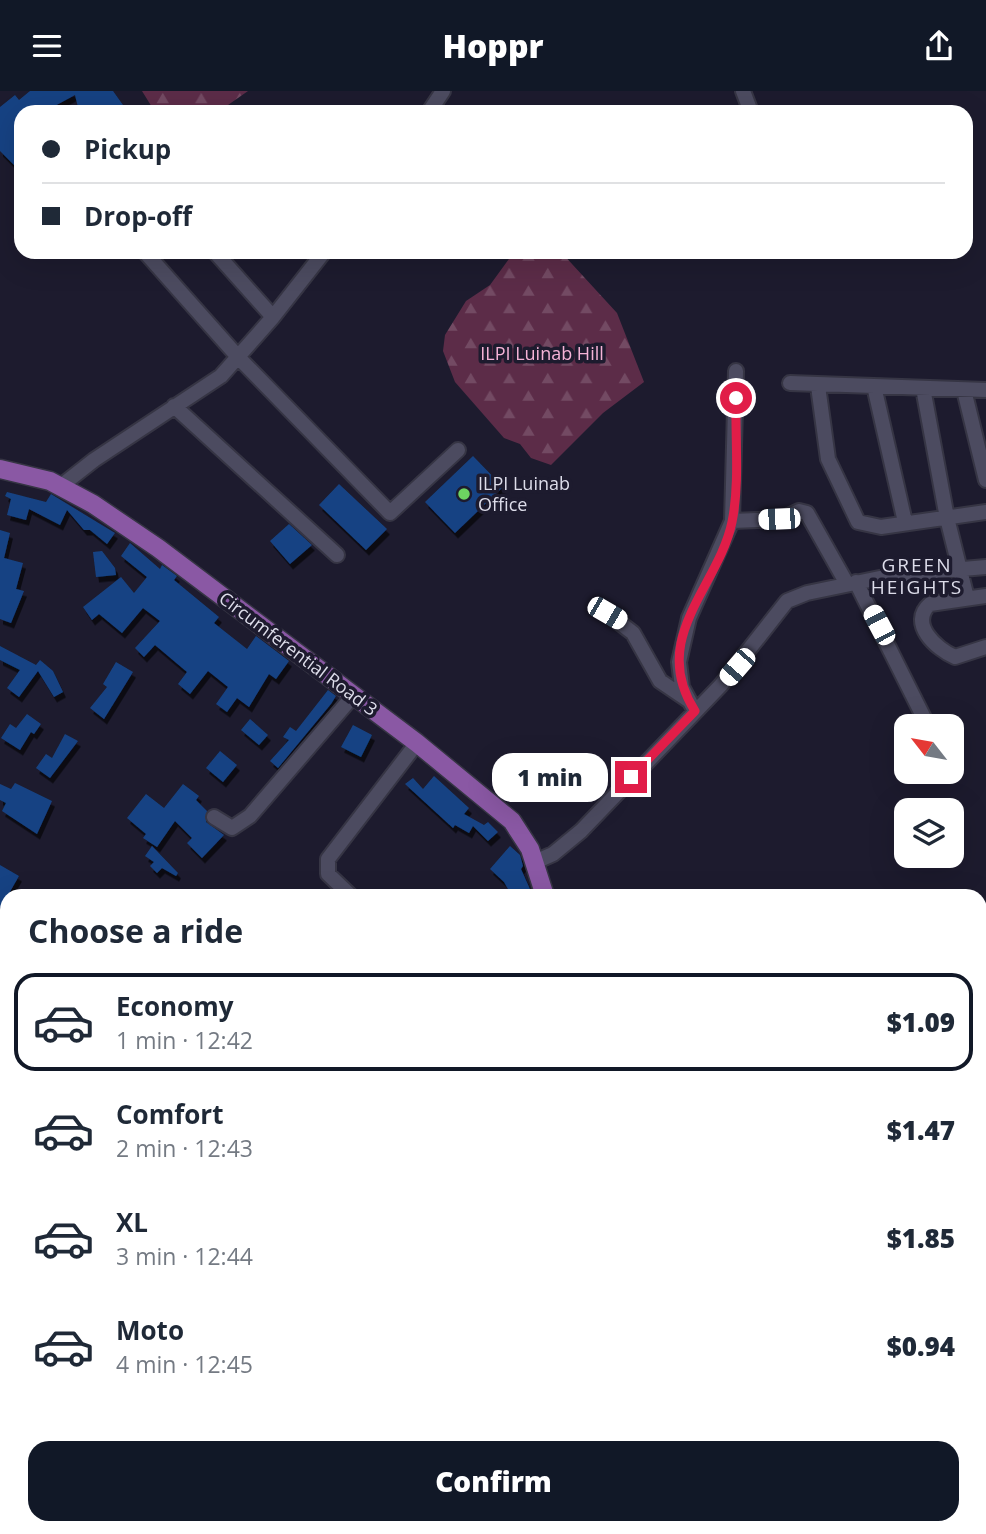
<!DOCTYPE html>
<html lang="en">
<head>
<meta charset="utf-8">
<style>
	body { margin:0; font-family:"Open Sans",sans-serif; background:#f6f6f7; color:#1f2937; height:100vh; display:flex; flex-direction:column; font-size:26px; white-space:nowrap }
	* { box-sizing:border-box; margin:0 }
	p { font-size:23px; color:#747a83 }
	.icon { flex:none; width:38px; height:38px; fill:none; stroke:currentColor; stroke-width:2; stroke-linecap:round; stroke-linejoin:round }
	.map { position:relative; flex:1; overflow:hidden }
	.panel { position:absolute; left:0px; top:798px; width:987px; height:646px; display:flex; flex-direction:column; background:#fff; border-radius:21px 21px 0 0; box-shadow:0 7px 28px #0002 }
	.panel>* { flex:none }
	.top-card { position:absolute; left:14px; top:14px; width:959px; height:154px; border-radius:21px; box-shadow:0 7px 28px #0002; display:grid; align-content:center; height:154px; padding:0 28px; background:#fff }
	.needle { width:46px; rotate:301deg }
	.controls { position:absolute; left:894px; top:623px; display:grid; gap:14px }
	.controls a { display:grid; place-items:center; width:70px; height:70px; border-radius:14px; background:#fff; box-shadow:0 7px 28px #0002; font-size:35px }
	.end { position:absolute; width:32px; height:32px; margin:-16px; border:9px solid #e11d48; background:#fff; box-shadow:0 0 0 4px #fff }
	.from { border-radius:50% }
	.bubble { position:absolute; height:49px; border-radius:21px; background:#fff; box-shadow:0 7px 28px #0002; font-size:23px; font-weight:800; line-height:49px; text-align:center }
	.car { position:absolute; width:21px; height:42px; margin:-21px -10px; border-radius:9px; box-shadow:0 0 5px 2px #0007; background:linear-gradient(#fff 24%,#345 0 40%,#fff 0 76%,#345 0 86%,#fff 0) }
	.top-card b { display:flex; align-items:center; gap:24px; height:66px; font-size:26px }
	.top-card b+b { border-top:2px solid #e0e1e3 }
	.top-card i { width:18px; height:18px; background:#1f2937 }
	ul { padding:0; list-style:none }
	li { display:flex; align-items:center; gap:21px; height:98px; margin:0 14px 10px; padding:0 14px; border:4px solid transparent; border-radius:21px }
	li div { flex:1 }
	li b { display:block; font-size:26px }
	li em { font-style:normal; font-weight:800 }
	li.on { border-color:#111827 }
	li>.icon { width:63px; height:63px; stroke-width:1.5 }
	h2 { padding:0 28px; font-size:32px; line-height:84px }
	.button { display:flex; gap:14px; margin-top:auto; padding:14px 28px }
	.button a { flex:1; height:80px; border-radius:21px; background:#111827; color:#fff; font-size:28px; font-weight:800; line-height:80px; text-align:center }
	header { display:flex; justify-content:space-between; align-items:center; height:91px; padding:0 28px; background:#111827; color:#fff; font-size:32px; font-weight:800 }
	.map>svg:first-child { display:block }
</style>
</head>
<body>
<header><svg class="icon" aria-label="menu" viewBox="0 0 24 24"><path d="M4 6h16M4 12h16M4 18h16"/></svg>Hoppr<svg class="icon" aria-label="share" viewBox="0 0 24 24"><path d="M12 15V3M7 8l5-5 5 5M5 13v7h14v-7"/></svg></header>
<div class="map">
<svg width="986" height="1443" viewBox="0 0 986 1443">
	<defs>
		<pattern id="forest-firs" width="22" height="20" patternUnits="userSpaceOnUse" patternTransform="scale(1.75)"><rect width="22" height="20" fill="#5c2c48"/><path d="M5 1l3.5 6h-7zM16 11l3.5 6h-7z" fill="#734a63"/></pattern>
		<filter id="shadow"><feDropShadow dx="3" dy="5.5" stdDeviation="0" flood-color="#0009"/></filter>
	</defs>
	<rect width="100%" height="100%" fill="#1d1b2e"/>
	<path fill="url(#forest-firs)" d="M142 0H248L218 21H155Z
		M514 161H561L617 222 644 291 603 322 551 374 531 367 520 353 504 347 455 291 443 260 445 244 466 210 490 194Z"/>
	<path fill="#164383" filter="url(#shadow)" d="M30 0H113L123 14 109 21 107 18 84 21 78 16 75 4 51 17 54 21H21V81L0 60V16L15 4 19 9Z
		M473 365 503 396 455 442 425 411Z
		M339 393 387 438 366 459 319 414Z
		M7 401 46 411 51 403 115 442 107 453 90 439H84L67 419 60 434 29 418 26 429 7 424 11 408 5 405Z
		M289 433 312 454 290 473 270 450Z
		M0 439 10 442 4 467 23 472 16 498 24 500 11 532 0 528Z
		M130 452 160 478 162 474 177 485 174 489 219 526 214 532 247 558 256 545 289 570 276 588 269 583 249 616 237 607 227 621 216 613 228 596 208 580 190 603 178 593 187 581 155 554 144 566 135 557 160 530 143 517 122 542 99 523 92 529 83 516 121 486 134 502 147 486 121 465Z
		M102 460 115 477 116 484 96 486 93 461Z
		M0 555 36 574 40 569 53 580 63 601 54 606 38 580 19 606 7 597 20 579 0 569Z
		M116 571 133 581 104 628 90 617 107 596 103 593Z
		M328 599 336 605 331 613 278 677 270 670 289 649 283 646 290 636 296 640Z
		M27 623 41 633 34 643 31 641 20 659 1 647 10 633 16 637Z
		M250 628 268 644 259 654 241 639Z
		M353 634 372 644 361 666 341 656Z
		M65 643 78 650 50 687 36 677 46 663 52 667Z
		M220 660 237 674 223 691 206 677Z
		M434 685 469 717 464 723 484 734 488 731 498 741 488 750 473 735 469 742 455 734 453 737 405 693 413 687 423 698Z
		M15 692 52 710 37 743 2 720 6 712 0 709V693L11 698Z
		M183 693 199 705 196 709 207 720 206 731 224 744 202 767 187 752 192 747 175 730 157 756 143 747 146 743 127 727 146 703 164 717Z
		M152 755 178 782 176 785 162 777 157 782 150 775 154 771 145 765Z
		M510 755 520 764 523 775 521 778 533 805H512L504 791 490 778Z
		M0 774 19 785 0 818Z"/>
	<g fill="none" stroke-linecap="round" stroke-linejoin="round">
		<defs>
			<path id="minor" d="M743 0 751 21
				M429 21 443 0
				M145 161 239 267 390 422 458 359
				M215 161 273 226
				M790 292 986 299
				M818 295 828 368 858 431 881 436 986 421
				M874 295 905 431
				M923 297 947 427 967 507
				M964 299 986 389
				M174 315 337 464
				M61 395 94 369 221 285 273 226 324 161
				M732 430 782 428 799 420 807 422 847 493
				M856 491 928 635
				M986 505 930 513C908 532 936 558 955 566L986 556
				M607 522 633 542 660 590 688 609
				M695 620 682 596 679 571 689 527 732 430 736 280
				M214 726 232 737 250 725 353 605
				M535 771 553 763 581 740 721 594 787 510 807 502 894 484 986 476
				M351 805 328 783V768L417 652
				M0 1021 7 1007
				M0 1118 7 1120
				M0 1136 7 1138
				M980 1273 986 1270
				M980 1401 986 1398
				M689 1437 692 1443
				M819 1437 822 1443
				M344 1443 347 1437
				M460 1443 463 1437
				M617 1443 630 1437
				M903 1443 914 1437"/>
			<path id="major" d="M0 378 50 390 93 413 158 457 417 652 512 730 530 758 545 805
				M980 974 986 985"/>
		</defs>
		<use href="#minor" stroke="#363544" stroke-width="18"/>
		<use href="#major" stroke="#363544" stroke-width="21"/>
		<use href="#minor" stroke="#4c4b60" stroke-width="14"/>
		<use href="#major" stroke="#8a58a4" stroke-width="18"/>
	</g>
	<g fill="none" stroke-linecap="round" stroke-linejoin="round">
		<path stroke="#e11d48" stroke-width="9" d="M631 686 695 620C648 547 719 495 732 431 740 392 735 347 736 307"/>
	</g>
	<circle fill="#6dd361" stroke="#1d1b2e" stroke-width="2.5" cx="464" cy="403" r="7"/>
	<g text-anchor="middle" stroke-width="7" stroke-linejoin="round" paint-order="stroke">
		<g font-size="18" fill="#f5b3d7" stroke="#1d1b2e">
			<text x="542" y="269">ILPI Luinab Hill</text>
		</g>
		<g font-size="18" fill="#ddddea" stroke="#1d1b2e" text-anchor="start">
			<text x="478" y="399">ILPI Luinab<tspan x="478" dy="21">Office</tspan></text>
		</g>
		<g font-size="18" fill="#ddddea" stroke="#1d1b2e">
			<text transform="translate(298 563) rotate(37)" y="6">Circumferential Road 3</text>
		</g>
		<g font-size="19" letter-spacing="2" fill="#ddddea" stroke="#1d1b2e">
			<text x="917" y="481">GREEN<tspan x="917" dy="22">HEIGHTS</tspan></text>
		</g>
	</g>
</svg>
<div class="controls">
<a><svg class="needle" viewBox="-14 -14 28 28"><path d="M0-13l5 13h-10z" fill="#e53935"/><path d="M0 13l5-13h-10z" fill="#747a83"/></svg></a>
<a><svg class="icon" aria-label="layers" viewBox="0 0 24 24"><path d="M12 4l9 5-9 5-9-5zM3 14l9 5 9-5"/></svg></a>
</div>
<i class="end from" style="left:736px;top:307px"></i>
<i class="end" style="left:631px;top:686px"></i>
<div class="bubble" style="left:492px;top:662px;width:116px">1 min</div>
<i class="car" style="left:779px;top:428px;rotate:268deg"></i>
<i class="car" style="left:607px;top:522px;rotate:120deg"></i>
<i class="car" style="left:879px;top:534px;rotate:332deg"></i>
<i class="car" style="left:737px;top:576px;rotate:221deg"></i>
<div class="top-card">
<b><i class="from"></i>Pickup</b>
<b><i></i>Drop-off</b>
</div>
<section class="panel">
<h2>Choose a ride</h2>
<ul>
<li class="on"><svg class="icon" aria-label="car" viewBox="0 0 24 24"><path d="M5 17H2v-5l4-1 3-4h7l3 4 3 1v5h-3M9 17h6M6 11h13"/><circle cx="7" cy="17" r="2"/><circle cx="17" cy="17" r="2"/></svg><div><b>Economy</b><p>1 min · 12:42</p></div><em>$1.09</em></li>
<li><svg class="icon" aria-label="car" viewBox="0 0 24 24"><path d="M5 17H2v-5l4-1 3-4h7l3 4 3 1v5h-3M9 17h6M6 11h13"/><circle cx="7" cy="17" r="2"/><circle cx="17" cy="17" r="2"/></svg><div><b>Comfort</b><p>2 min · 12:43</p></div><em>$1.47</em></li>
<li><svg class="icon" aria-label="car" viewBox="0 0 24 24"><path d="M5 17H2v-5l4-1 3-4h7l3 4 3 1v5h-3M9 17h6M6 11h13"/><circle cx="7" cy="17" r="2"/><circle cx="17" cy="17" r="2"/></svg><div><b>XL</b><p>3 min · 12:44</p></div><em>$1.85</em></li>
<li><svg class="icon" aria-label="car" viewBox="0 0 24 24"><path d="M5 17H2v-5l4-1 3-4h7l3 4 3 1v5h-3M9 17h6M6 11h13"/><circle cx="7" cy="17" r="2"/><circle cx="17" cy="17" r="2"/></svg><div><b>Moto</b><p>4 min · 12:45</p></div><em>$0.94</em></li>
</ul>
<div class="button"><a>Confirm</a></div>
</section>
</div>
</body>
</html>
